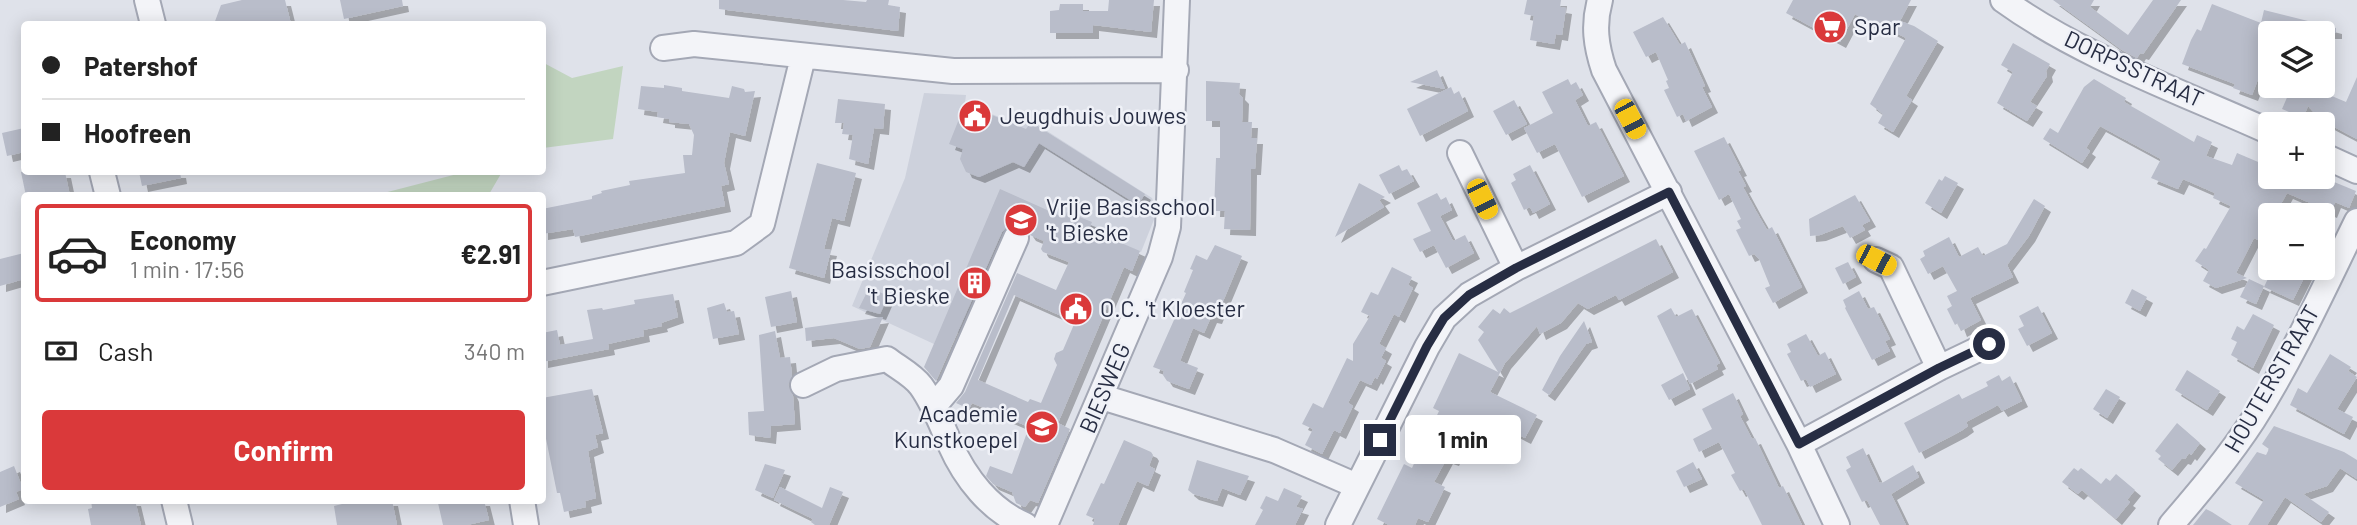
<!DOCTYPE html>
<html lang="en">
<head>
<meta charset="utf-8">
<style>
	body { margin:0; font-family:Barlow,sans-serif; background:#f6f6f6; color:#222; height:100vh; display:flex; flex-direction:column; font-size:26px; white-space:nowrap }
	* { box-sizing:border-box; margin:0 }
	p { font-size:23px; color:#767676 }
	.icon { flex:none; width:38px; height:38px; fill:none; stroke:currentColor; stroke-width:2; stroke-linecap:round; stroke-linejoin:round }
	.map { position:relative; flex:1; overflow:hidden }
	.drawer { position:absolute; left:21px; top:192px; width:525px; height:312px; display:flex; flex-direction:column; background:#fff; border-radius:7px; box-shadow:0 4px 18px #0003 }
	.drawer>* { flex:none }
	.hud { position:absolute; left:21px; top:21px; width:525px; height:154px; border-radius:7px; box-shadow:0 4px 18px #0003; display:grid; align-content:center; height:154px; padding:0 21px; background:#fff }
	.controls { position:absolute; left:2258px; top:21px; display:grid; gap:14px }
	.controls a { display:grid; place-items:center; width:77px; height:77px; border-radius:7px; background:#fff; box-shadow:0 4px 18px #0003; font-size:35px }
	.end { position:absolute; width:32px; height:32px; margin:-16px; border:9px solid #272d43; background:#fff; box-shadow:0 0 0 4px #fff }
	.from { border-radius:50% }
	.bubble { position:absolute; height:49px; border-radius:7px; background:#fff; box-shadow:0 4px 18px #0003; font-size:23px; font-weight:700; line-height:49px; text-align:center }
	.car { position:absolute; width:21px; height:42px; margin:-21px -10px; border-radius:9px; box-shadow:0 0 5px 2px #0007; background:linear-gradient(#f5c518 24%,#345 0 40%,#f5c518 0 76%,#345 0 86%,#f5c518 0) }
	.hud b { display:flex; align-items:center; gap:24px; height:66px; font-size:26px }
	.hud b+b { border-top:2px solid #e0e0e0 }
	.hud i { width:18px; height:18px; background:#222 }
	ul { padding:12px 0 0; list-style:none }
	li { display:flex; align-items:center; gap:21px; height:98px; margin:0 14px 10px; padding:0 7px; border:4px solid #e0e0e0; border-radius:7px }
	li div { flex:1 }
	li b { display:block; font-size:26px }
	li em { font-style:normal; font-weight:700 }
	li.on { border-color:#da393a }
	li>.icon { width:63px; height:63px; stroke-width:1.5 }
	.pay { display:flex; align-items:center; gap:18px; height:77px; padding:0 21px; font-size:26px }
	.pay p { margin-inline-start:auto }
	.action { display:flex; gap:14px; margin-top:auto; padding:14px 21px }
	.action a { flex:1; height:80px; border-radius:7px; background:#da393a; color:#fff; font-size:28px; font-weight:700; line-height:80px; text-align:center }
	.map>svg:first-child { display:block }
</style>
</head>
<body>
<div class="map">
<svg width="2357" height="525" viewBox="0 0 2357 525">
	<defs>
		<filter id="shadow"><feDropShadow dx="6" dy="6" stdDeviation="0" flood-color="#0004"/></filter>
	</defs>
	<rect width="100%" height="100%" fill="#dfe2ea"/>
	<path fill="#cdd1dc" d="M924 93 966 95 965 103 1016 124 1022 115 1152 198 1157 212 1141 252 1094 231 1044 241 1015 228 968 337 942 326 934 344 852 306 905 178Z"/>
	<path fill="#c2d5c0" d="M542 62 572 78 623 66 613 139 543 148Z
		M465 172H502L488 196H372Z"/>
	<path fill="#b9bdca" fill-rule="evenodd" filter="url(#shadow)" d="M242 0H285L291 24H214L221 5Z
		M340 0H402L403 6 344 19Z
		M719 0H843L866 2 867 0H889L888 5 900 7 898 31 719 9Z
		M1109 0H1154L1151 32 1093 25V33H1050V11L1059 10 1060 4H1083V11H1108Z
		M1527 0H1561L1560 7 1566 8 1562 35 1556 34 1554 44 1530 40 1534 16 1524 14Z
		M1793 0H1911L1900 21 1914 26 1938 41 1906 96 1912 100 1893 132 1878 123 1883 114 1870 104 1906 38 1877 23 1875 26 1855 14 1840 42 1786 13Z
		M2053 0H2094L2090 7 2128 35 2153 0H2181L2143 54 2140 53 2137 58 2122 50Z
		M2212 4 2261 23 2264 10 2336 28V33H2270V48L2252 95 2233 88 2235 84 2182 64 2191 40 2197 29 2201 31Z
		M1663 17 1680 45 1685 42 1705 86 1702 87 1712 107 1686 121 1683 114 1677 117 1664 90 1669 88 1666 81 1668 80 1656 52 1646 57 1633 32Z
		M2013 43 2050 64 2046 71 2047 76 2030 102 2037 106 2027 121 1997 103 2013 72 2001 65Z
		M1437 70 1445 89 1410 82Z
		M2357 77V139L2321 120 2308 106 2303 118 2282 109 2292 86H2308L2346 102Z
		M1568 79 1571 85 1576 82 1583 95 1575 100 1588 126 1596 122 1624 176 1582 197 1555 144 1537 153 1524 128 1553 113 1542 92Z
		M2094 79 2126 98 2124 102 2194 142 2197 135 2212 142 2206 156 2232 165 2237 153 2270 167V177H2290L2310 186 2314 177H2322L2356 191 2349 208 2335 202 2331 212 2287 193 2275 215H2270V246L2254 238 2236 273 2247 278 2216 288 2203 281 2209 270 2195 261 2204 248 2206 249 2231 206 2213 198 2215 193 2183 179 2178 189 2151 178 2161 159 2100 126 2086 148 2090 151 2082 163 2043 139 2050 128 2058 133 2084 87Z
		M1206 81 1240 83 1239 94 1243 98 1242 122H1252L1251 138H1257L1255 169H1251L1250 230 1224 229 1225 211H1214L1216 158H1220V121H1206Z
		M664 85 682 88V91L729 98 732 86 744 89 745 92 755 91 745 136 730 132 724 163 729 184 721 186 725 206 575 237 573 229 542 234V209L592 199V196L602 193 601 191 630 185 629 181 685 173 683 155H692L694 135 689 124 669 122V119L657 117 658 112 638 109 641 86 664 88Z
		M1451 87 1454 94 1459 91 1468 111 1420 136 1407 109Z
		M838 99 885 104 883 129 874 128 868 164 849 159 853 135 842 134 844 123H835Z
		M1514 100 1527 124 1506 135 1493 111Z
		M965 104 1026 129 1031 122 1145 194 1138 205 1039 143 1024 167 1013 162 979 177 966 172 960 159 963 149 949 144Z
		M24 128V152L7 156 2 133Z
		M1724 137 1741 170 1738 171 1746 186 1743 187 1756 211 1767 230 1772 227 1802 287 1773 303 1765 288 1770 286 1759 259 1754 254 1749 256 1736 230 1741 228 1737 221 1741 219 1729 194 1719 200 1694 151Z
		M817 163 856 173 844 221 832 218 824 249 831 250 824 278 789 268Z
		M1399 165 1402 171 1407 169 1414 181 1389 194 1379 175Z
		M1530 165 1550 204 1533 213 1530 207 1524 210 1511 183 1516 180 1513 174Z
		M21 172H65L70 196H26Z
		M139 172H180L181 178 142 186Z
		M1945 176 1958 183 1941 213 1925 203 1939 179 1942 181Z
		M1359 183 1385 197 1379 200 1384 207 1335 237Z
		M1000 189 1065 218 1067 212 1092 222 1089 229 1140 251 1132 271 1124 267 1058 423 1070 429 1038 503 1030 500 1025 507 1016 503 1012 492 993 484 986 476 990 466 1012 474 1029 427 972 403 969 409 956 403 965 392 1017 273 1056 290 1069 262 1043 252 1041 249 1044 241 1030 235 1023 225 1015 223 1008 226 1002 232 936 381 924 367ZM1014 295 1075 322 1063 350 1056 353 1054 359 1057 365 1041 403 1030 399 1028 402 978 380Z
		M1437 193 1441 200 1446 197 1452 210 1440 216 1453 241 1465 235 1474 253 1446 268 1434 245 1420 252 1413 239 1431 231 1417 203Z
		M1855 195 1870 221 1862 225 1865 230 1850 238 1843 226 1820 235 1810 236 1809 219Z
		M2034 199 2045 206 2029 236 2007 265 2013 277 1970 298 1981 320 1961 331 1958 323 1955 325 1947 309 1952 306 1947 296 1957 291 1943 266 1928 274 1920 259 1925 256 1923 251 1949 237 1959 257 1978 247 1983 256 2007 244Z
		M1656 239 1673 272 1619 300 1616 295 1588 309 1578 303 1561 323 1540 334 1537 326 1505 363 1490 392 1537 415 1525 438 1484 417 1479 428 1471 424 1453 460 1447 458 1434 482 1445 487 1428 522 1418 518 1415 525H1389L1377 519 1404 464 1412 468 1439 411 1433 408 1459 353 1498 372 1478 340 1484 332 1478 327 1493 309 1500 314 1504 308 1510 313Z
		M1215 245 1242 256 1216 318 1211 317 1204 333 1193 328 1180 361 1198 368 1189 389 1167 381 1163 375 1164 371 1153 367 1186 293 1184 292 1193 270 1190 269 1196 255 1207 260Z
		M24 253V279L0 286V259Z
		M1848 262 1856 277 1843 284 1835 268Z
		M1392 267 1412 277 1408 285 1413 288 1399 317 1394 314 1379 344 1386 348 1381 358 1386 361 1377 379 1375 377 1371 385 1360 380 1348 403 1353 406 1340 433 1334 430 1322 454 1305 445 1313 429 1302 424 1313 403 1323 408 1347 358 1353 361V344L1370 316 1361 312 1371 292 1378 295Z
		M2273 268H2292L2306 274 2293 300 2264 287Z
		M2249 279 2264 286 2256 304 2240 297Z
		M873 289 888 296 880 314 859 308 866 294 870 296Z
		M2132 289 2147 297 2140 311 2125 303Z
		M791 291 797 322 771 327 765 297Z
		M1859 291 1868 309 1874 307 1890 339 1885 341 1890 351 1872 360 1845 308 1846 307 1843 300Z
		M673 294 678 317 661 323 662 326 643 330 644 336 608 344 609 349 542 362V333L557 330 560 345 593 339 587 310 602 308 603 310 635 304 634 300Z
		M724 303 727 312 734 311 739 334 713 339 707 308Z
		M2038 306 2052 333 2027 346 2018 329 2024 326 2019 316Z
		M1671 308 1676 317 1692 309 1720 363 1716 365 1718 369 1690 384 1657 316Z
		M2253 314 2274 325 2253 368 2231 355 2237 342 2231 339 2237 326 2244 330Z
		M883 317 870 347 860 349 834 338 806 341 805 328Z
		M1584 321 1592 342 1586 344 1549 395 1542 390 1560 356Z
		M775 331 780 358 790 357 792 376 788 385 793 396 795 424 771 426 770 438 749 435 748 412 764 411 759 335Z
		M1806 334 1818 356 1825 352 1836 374 1810 387 1806 379 1801 381 1787 354 1791 352 1787 344Z
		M2330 354 2351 367 2348 371 2357 377 2337 409 2353 417 2344 434 2290 405 2298 388 2307 393Z
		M2187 370 2220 391 2207 410 2175 390Z
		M1683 373 1690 389 1669 400 1661 385Z
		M1999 375 2002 381 2010 376 2022 401 2002 411 1998 405 1966 422 1968 426 1961 431 1919 453 1904 423 1959 394 1962 399 1988 386 1986 382Z
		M592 389 603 433 595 435 598 447 588 451 596 498 585 501 586 507 564 512 560 493H557L542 419V398Z
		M2106 389 2120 397 2107 418 2093 409Z
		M1733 393 1743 414 1740 416 1752 439 1755 438 1779 488 1783 486 1802 525H1762L1744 489 1740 491 1731 475 1735 473 1719 442 1699 452 1693 439 1712 429 1702 409Z
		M2177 423 2200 443 2191 455 2189 453 2185 459 2182 458 2172 470 2158 459 2161 456 2155 451Z
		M2274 426 2344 452 2357 460V479L2340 468 2327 486 2303 494 2329 512 2321 522 2285 497 2267 525H2248L2264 500 2235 483 2257 452 2266 455 2269 449 2262 444Z
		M1124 440 1151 452 1153 455 1149 466 1155 469 1148 486 1137 481 1118 525H1093L1095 519 1086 515 1101 483 1104 484Z
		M1863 448 1879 482 1882 483 1913 465 1919 477 1891 494 1906 525H1880L1867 500 1862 502 1846 470 1851 467 1846 457Z
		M1197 460 1249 476 1240 495 1222 488 1217 501 1193 494 1188 490Z
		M1693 462 1702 479 1684 487 1676 471Z
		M765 464 785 470 773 498 755 490Z
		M14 466 23 489 16 492 19 499 0 507V472Z
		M2074 468 2078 471 2081 468 2101 484 2106 478 2110 481 2116 474 2135 490 2127 500 2130 502 2116 519 2082 490 2078 494 2062 482Z
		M780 487 822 508 830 487 843 492 829 525H815L811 522 813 519 774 500Z
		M1284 488 1302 496 1296 507 1303 509 1295 525H1255L1263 510 1260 508 1266 496 1278 501Z
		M91 500H135L141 525H91L88 509 92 508Z
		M358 500H392L397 525H337L334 506Z
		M450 500H484L489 520 467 525H443L438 503Z
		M2206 509 2212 512 2232 525H2193Z"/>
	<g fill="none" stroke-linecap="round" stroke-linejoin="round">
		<defs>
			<path id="minor" d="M147 0 153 24
				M1600 0C1593 25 1596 46 1604 70L1799 444 1837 525
				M2003 0C2080 56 2182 92 2270 132
				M663 48 694 44 953 71 1176 70
				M1460 153 1516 268
				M2322 155 2357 171
				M102 172 108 196
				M1876 260 1891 267 1939 368
				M542 283 736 243 762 224 803 57
				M803 385 836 369 887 359C897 367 913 375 921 386 934 404 941 424 950 444 965 478 990 510 1025 525
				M1102 397 1274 450 1357 486
				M934 406 951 386 1016 238
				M1799 444 1939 368 1989 344
				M174 500 180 525
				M522 500 526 525
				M1045 525 1160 257 1168 227 1177 0
				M1338 525 1427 347 1444 318 1469 295 1516 268 1669 192
				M2171 525C2200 491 2229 457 2253 420 2293 357 2324 288 2357 221"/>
		</defs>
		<use href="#minor" stroke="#a4a8b5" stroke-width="28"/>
		<use href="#minor" stroke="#f3f4f8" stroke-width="24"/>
	</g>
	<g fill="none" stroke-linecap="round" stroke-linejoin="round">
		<path stroke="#272d43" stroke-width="9" d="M1380 440 1427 346 1444 318 1469 295 1516 268 1669 192 1799 444 1939 368 1989 344"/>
	</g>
	<defs>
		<symbol id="supermarket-disc" viewBox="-11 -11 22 22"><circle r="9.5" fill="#da393a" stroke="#eff1f7"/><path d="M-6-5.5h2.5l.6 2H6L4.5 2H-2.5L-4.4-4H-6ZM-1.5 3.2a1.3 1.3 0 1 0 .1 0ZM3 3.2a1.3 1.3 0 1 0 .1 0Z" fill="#fff"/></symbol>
		<symbol id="civic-disc" viewBox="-11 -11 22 22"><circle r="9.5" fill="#da393a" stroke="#eff1f7"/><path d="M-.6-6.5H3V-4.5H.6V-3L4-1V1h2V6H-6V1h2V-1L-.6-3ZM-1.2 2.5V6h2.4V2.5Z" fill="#fff"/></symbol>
		<symbol id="school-disc" viewBox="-11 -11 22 22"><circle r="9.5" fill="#da393a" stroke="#eff1f7"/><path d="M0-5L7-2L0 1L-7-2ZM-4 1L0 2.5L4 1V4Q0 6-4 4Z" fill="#fff"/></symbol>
		<symbol id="building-disc" viewBox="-11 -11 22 22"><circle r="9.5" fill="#da393a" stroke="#eff1f7"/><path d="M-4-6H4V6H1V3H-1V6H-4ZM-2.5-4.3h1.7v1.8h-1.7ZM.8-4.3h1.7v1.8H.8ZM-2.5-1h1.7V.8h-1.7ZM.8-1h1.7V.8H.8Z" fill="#fff"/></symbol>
	</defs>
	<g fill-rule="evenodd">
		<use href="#supermarket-disc" x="1811" y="8" width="38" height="38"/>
		<use href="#civic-disc" x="956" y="97" width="38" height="38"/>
		<use href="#school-disc" x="1002" y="201" width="38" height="38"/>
		<use href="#building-disc" x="956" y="264" width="38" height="38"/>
		<use href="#civic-disc" x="1057" y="290" width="38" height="38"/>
		<use href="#school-disc" x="1023" y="408" width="38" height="38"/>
	</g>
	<g text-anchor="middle" stroke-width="5" stroke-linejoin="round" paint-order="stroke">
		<g font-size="23" fill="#272d43" stroke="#eff1f7" text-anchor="start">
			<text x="1854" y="35">Spar</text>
			<text x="1000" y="124">Jeugdhuis Jouwes</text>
			<text x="1046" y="215">Vrije Basisschool<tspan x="1046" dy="26">'t Bieske</tspan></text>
			<text x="950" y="278" text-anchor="end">Basisschool<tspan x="950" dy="26">'t Bieske</tspan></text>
			<text x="1100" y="317">O.C. 't Kloester</text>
			<text x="1018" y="422" text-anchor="end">Academie<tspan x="1018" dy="26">Kunstkoepel</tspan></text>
		</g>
		<g font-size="23" fill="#272d43" stroke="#eff1f7">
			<text transform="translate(2134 69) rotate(25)" y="8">DORPSSTRAAT</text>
			<text transform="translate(2272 379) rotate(-60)" y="8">HOUTERSTRAAT</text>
			<text transform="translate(1105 388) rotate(-67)" y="8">BIESWEG</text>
		</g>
	</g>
</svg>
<div class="controls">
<a><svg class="icon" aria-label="layers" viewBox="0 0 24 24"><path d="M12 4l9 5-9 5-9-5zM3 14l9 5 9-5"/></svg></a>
<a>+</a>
<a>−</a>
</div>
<i class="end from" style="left:1989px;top:344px"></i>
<i class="end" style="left:1380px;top:440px"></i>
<div class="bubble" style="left:1405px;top:415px;width:116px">1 min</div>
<i class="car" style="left:1630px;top:119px;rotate:152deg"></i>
<i class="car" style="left:1482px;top:199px;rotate:154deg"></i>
<i class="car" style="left:1876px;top:260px;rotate:117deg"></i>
<div class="hud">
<b><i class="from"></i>Patershof</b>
<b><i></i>Hoofreen</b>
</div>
<section class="drawer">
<ul>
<li class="on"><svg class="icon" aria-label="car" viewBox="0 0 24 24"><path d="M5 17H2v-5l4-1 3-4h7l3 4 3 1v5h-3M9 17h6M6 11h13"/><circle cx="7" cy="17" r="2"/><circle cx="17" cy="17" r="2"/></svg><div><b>Economy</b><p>1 min · 17:56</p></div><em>€2.91</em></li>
</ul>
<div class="pay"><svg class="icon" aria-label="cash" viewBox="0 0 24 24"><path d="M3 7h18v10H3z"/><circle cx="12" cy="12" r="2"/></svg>Cash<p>340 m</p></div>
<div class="action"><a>Confirm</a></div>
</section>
</div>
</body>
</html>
